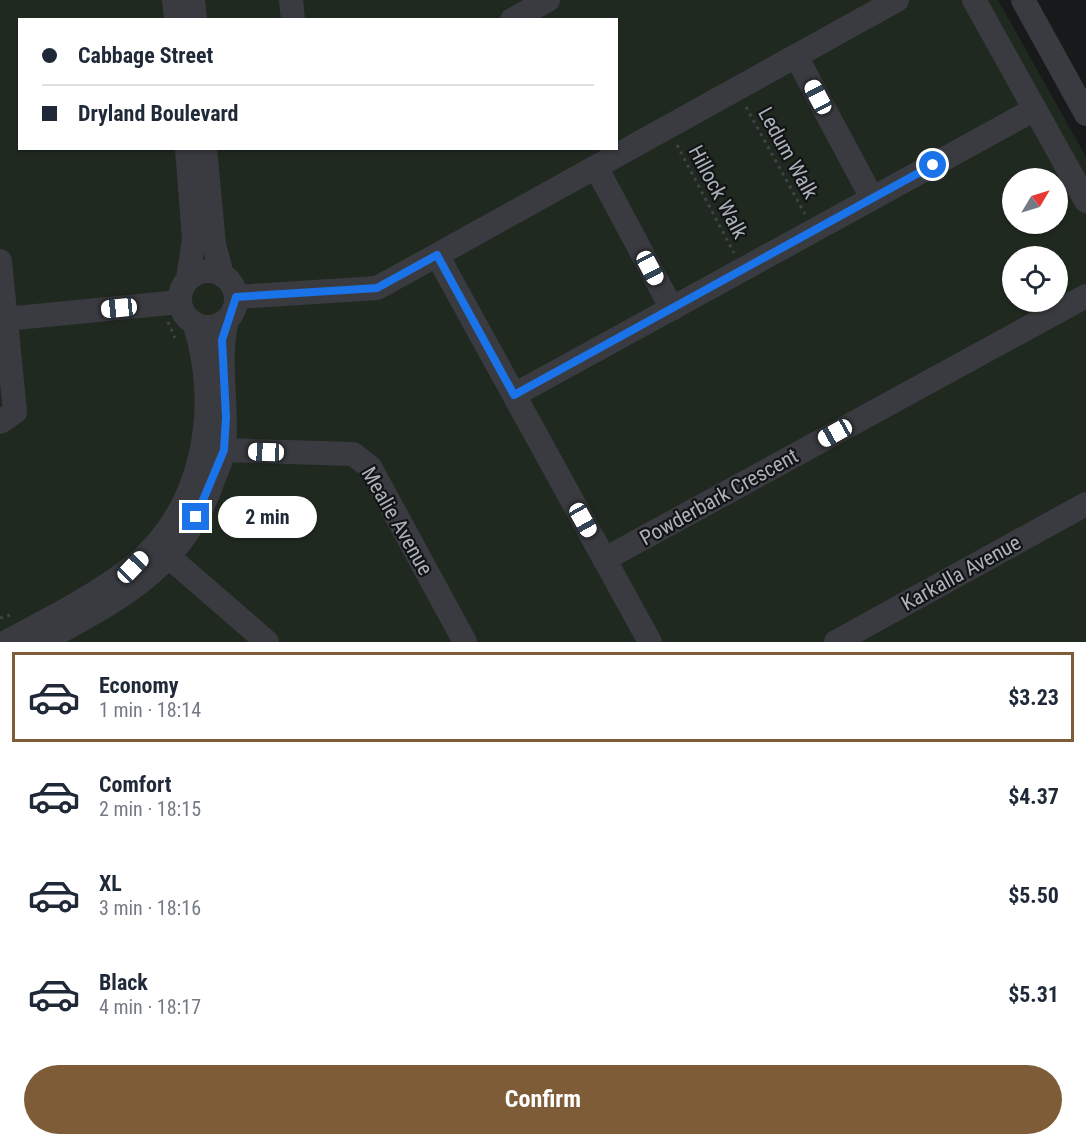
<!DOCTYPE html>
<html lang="en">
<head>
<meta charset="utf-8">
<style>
	body { margin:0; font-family:"Roboto Condensed",sans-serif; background:#f6f6f7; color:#1f2937; height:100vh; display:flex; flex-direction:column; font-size:22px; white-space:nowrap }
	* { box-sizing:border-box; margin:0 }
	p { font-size:20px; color:#747a83 }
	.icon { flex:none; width:33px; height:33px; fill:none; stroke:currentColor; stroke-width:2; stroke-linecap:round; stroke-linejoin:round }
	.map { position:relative; height:642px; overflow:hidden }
	.sheet { display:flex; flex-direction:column; background:#fff; flex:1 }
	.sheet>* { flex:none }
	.hud { position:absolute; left:18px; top:18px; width:600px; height:132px; border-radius:0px; box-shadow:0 2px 4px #0004; display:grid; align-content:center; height:132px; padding:0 24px; background:#fff }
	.needle { width:39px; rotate:52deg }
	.fabs { position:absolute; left:1002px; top:168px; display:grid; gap:12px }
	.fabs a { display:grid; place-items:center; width:66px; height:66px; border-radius:50%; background:#fff; box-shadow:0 2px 4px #0004; font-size:30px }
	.end { position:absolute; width:27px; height:27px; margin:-14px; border:8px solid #1a73e8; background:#fff; box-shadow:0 0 0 3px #fff }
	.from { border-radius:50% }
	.bubble { position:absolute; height:42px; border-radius:21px; background:#fff; box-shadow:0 2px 4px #0004; font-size:20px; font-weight:700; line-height:42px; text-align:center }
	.car { position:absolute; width:18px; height:36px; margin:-18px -9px; border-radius:8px; box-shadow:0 0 4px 2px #0007; background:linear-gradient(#fff 24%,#345 0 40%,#fff 0 76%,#345 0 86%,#fff 0) }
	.hud b { display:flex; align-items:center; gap:21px; height:57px; font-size:22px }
	.hud b+b { border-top:2px solid #e0e1e3 }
	.hud i { width:15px; height:15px; background:#1f2937 }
	ul { padding:10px 0 0; list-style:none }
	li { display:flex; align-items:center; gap:18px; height:90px; margin:0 12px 9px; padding:0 12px; border:3px solid transparent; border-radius:0px }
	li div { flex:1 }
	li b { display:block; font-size:22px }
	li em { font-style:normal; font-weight:700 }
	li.selected { border-color:#7e5c38 }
	li>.icon { width:54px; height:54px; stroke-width:1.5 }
	.action { display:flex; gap:12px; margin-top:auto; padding:12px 24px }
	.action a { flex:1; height:69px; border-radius:36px; background:#7e5c38; color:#fff; font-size:24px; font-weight:700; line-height:69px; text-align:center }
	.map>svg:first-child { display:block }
</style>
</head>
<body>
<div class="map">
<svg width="1086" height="642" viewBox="0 0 1086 642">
	<rect width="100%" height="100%" fill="#18191b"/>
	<path fill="#202920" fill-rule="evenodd" d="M0 0H998L1086 157V642H0ZM20 20H616V148H20ZM1012 178H1058V224H1012ZM1012 256H1058V302H1012Z"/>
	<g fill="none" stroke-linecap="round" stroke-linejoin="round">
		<path stroke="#3f4247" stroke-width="3" stroke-dasharray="3 4.5" stroke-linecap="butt" d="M746 107 805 214
			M677 145 734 253
			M168 322 175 338
			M0 618 10 615"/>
		<path stroke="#393b40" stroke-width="24" d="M174 0 176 20
			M193 0 195 20
			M291 0 293 20
			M974 0 1086 201
			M1023 0 1086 114
			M512 20 548 0
			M796 56 872 198
			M187 148 194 239 188 279
			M205 148 214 244 222 275
			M596 167 672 309
			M437 255 897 0
			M0 261 15 412 0 422
			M180 299a28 28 0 1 1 56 0a28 28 0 1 1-56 0Z
			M236 297 377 288 437 255 650 642
			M5 319 180 302
			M514 395 1035 109
			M224 450 353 454 370 467 465 642
			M169 557 267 642
			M605 559 1086 296
			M6 642C49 619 93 597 131 568 204 511 222 407 194 323
			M42 642C116 600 179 572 211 486 215 473 223 460 224 447 228 405 217 361 227 320
			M836 642 1086 504"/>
	</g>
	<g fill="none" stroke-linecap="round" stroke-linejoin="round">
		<path stroke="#1a73e8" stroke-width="8" d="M196 517 224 450 226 417 222 340 236 297 377 288 437 255 514 395 933 165"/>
	</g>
	<g text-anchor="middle" stroke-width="4.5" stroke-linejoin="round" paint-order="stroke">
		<g font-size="21" fill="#abb2ba" stroke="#131416">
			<text transform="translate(788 153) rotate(61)" y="7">Ledum Walk</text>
			<text transform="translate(718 192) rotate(62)" y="7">Hillock Walk</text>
			<text transform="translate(719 497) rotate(-29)" y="7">Powderbark Crescent</text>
			<text transform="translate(397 521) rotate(60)" y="7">Mealie Avenue</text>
			<text transform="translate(961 573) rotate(-29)" y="7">Karkalla Avenue</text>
		</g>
	</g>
</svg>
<div class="fabs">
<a><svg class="needle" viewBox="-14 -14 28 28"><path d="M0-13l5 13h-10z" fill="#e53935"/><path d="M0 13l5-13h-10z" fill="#747a83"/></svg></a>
<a><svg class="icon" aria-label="locate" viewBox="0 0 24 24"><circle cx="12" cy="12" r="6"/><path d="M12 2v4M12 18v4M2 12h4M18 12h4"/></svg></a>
</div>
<i class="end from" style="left:933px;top:165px"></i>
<i class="end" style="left:196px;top:517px"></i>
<div class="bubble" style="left:218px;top:496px;width:99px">2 min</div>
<i class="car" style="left:818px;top:97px;rotate:332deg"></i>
<i class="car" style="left:650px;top:268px;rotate:152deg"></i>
<i class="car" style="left:119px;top:308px;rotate:264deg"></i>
<i class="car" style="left:835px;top:433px;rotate:241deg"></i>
<i class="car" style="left:266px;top:452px;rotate:272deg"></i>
<i class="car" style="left:583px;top:520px;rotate:151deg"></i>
<i class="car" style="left:133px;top:567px;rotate:44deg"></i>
<div class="hud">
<b><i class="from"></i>Cabbage Street</b>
<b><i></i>Dryland Boulevard</b>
</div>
</div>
<section class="sheet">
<ul>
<li class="selected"><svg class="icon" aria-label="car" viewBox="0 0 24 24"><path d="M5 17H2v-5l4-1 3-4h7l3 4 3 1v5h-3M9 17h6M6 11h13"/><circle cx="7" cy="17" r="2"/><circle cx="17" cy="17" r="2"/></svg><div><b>Economy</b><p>1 min · 18:14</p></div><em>$3.23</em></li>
<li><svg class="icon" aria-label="car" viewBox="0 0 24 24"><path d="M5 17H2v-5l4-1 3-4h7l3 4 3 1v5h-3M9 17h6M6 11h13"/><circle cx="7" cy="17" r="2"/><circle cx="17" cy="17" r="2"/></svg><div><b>Comfort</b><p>2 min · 18:15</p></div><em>$4.37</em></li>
<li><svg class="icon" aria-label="car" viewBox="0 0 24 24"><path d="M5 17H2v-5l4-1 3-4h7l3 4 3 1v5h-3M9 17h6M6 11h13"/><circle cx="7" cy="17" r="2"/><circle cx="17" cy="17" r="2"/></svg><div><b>XL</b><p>3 min · 18:16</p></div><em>$5.50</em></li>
<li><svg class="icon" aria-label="car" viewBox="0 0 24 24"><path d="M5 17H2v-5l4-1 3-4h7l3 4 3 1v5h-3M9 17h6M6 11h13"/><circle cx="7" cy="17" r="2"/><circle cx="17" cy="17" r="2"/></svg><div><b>Black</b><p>4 min · 18:17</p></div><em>$5.31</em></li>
</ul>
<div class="action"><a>Confirm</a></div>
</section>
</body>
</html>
